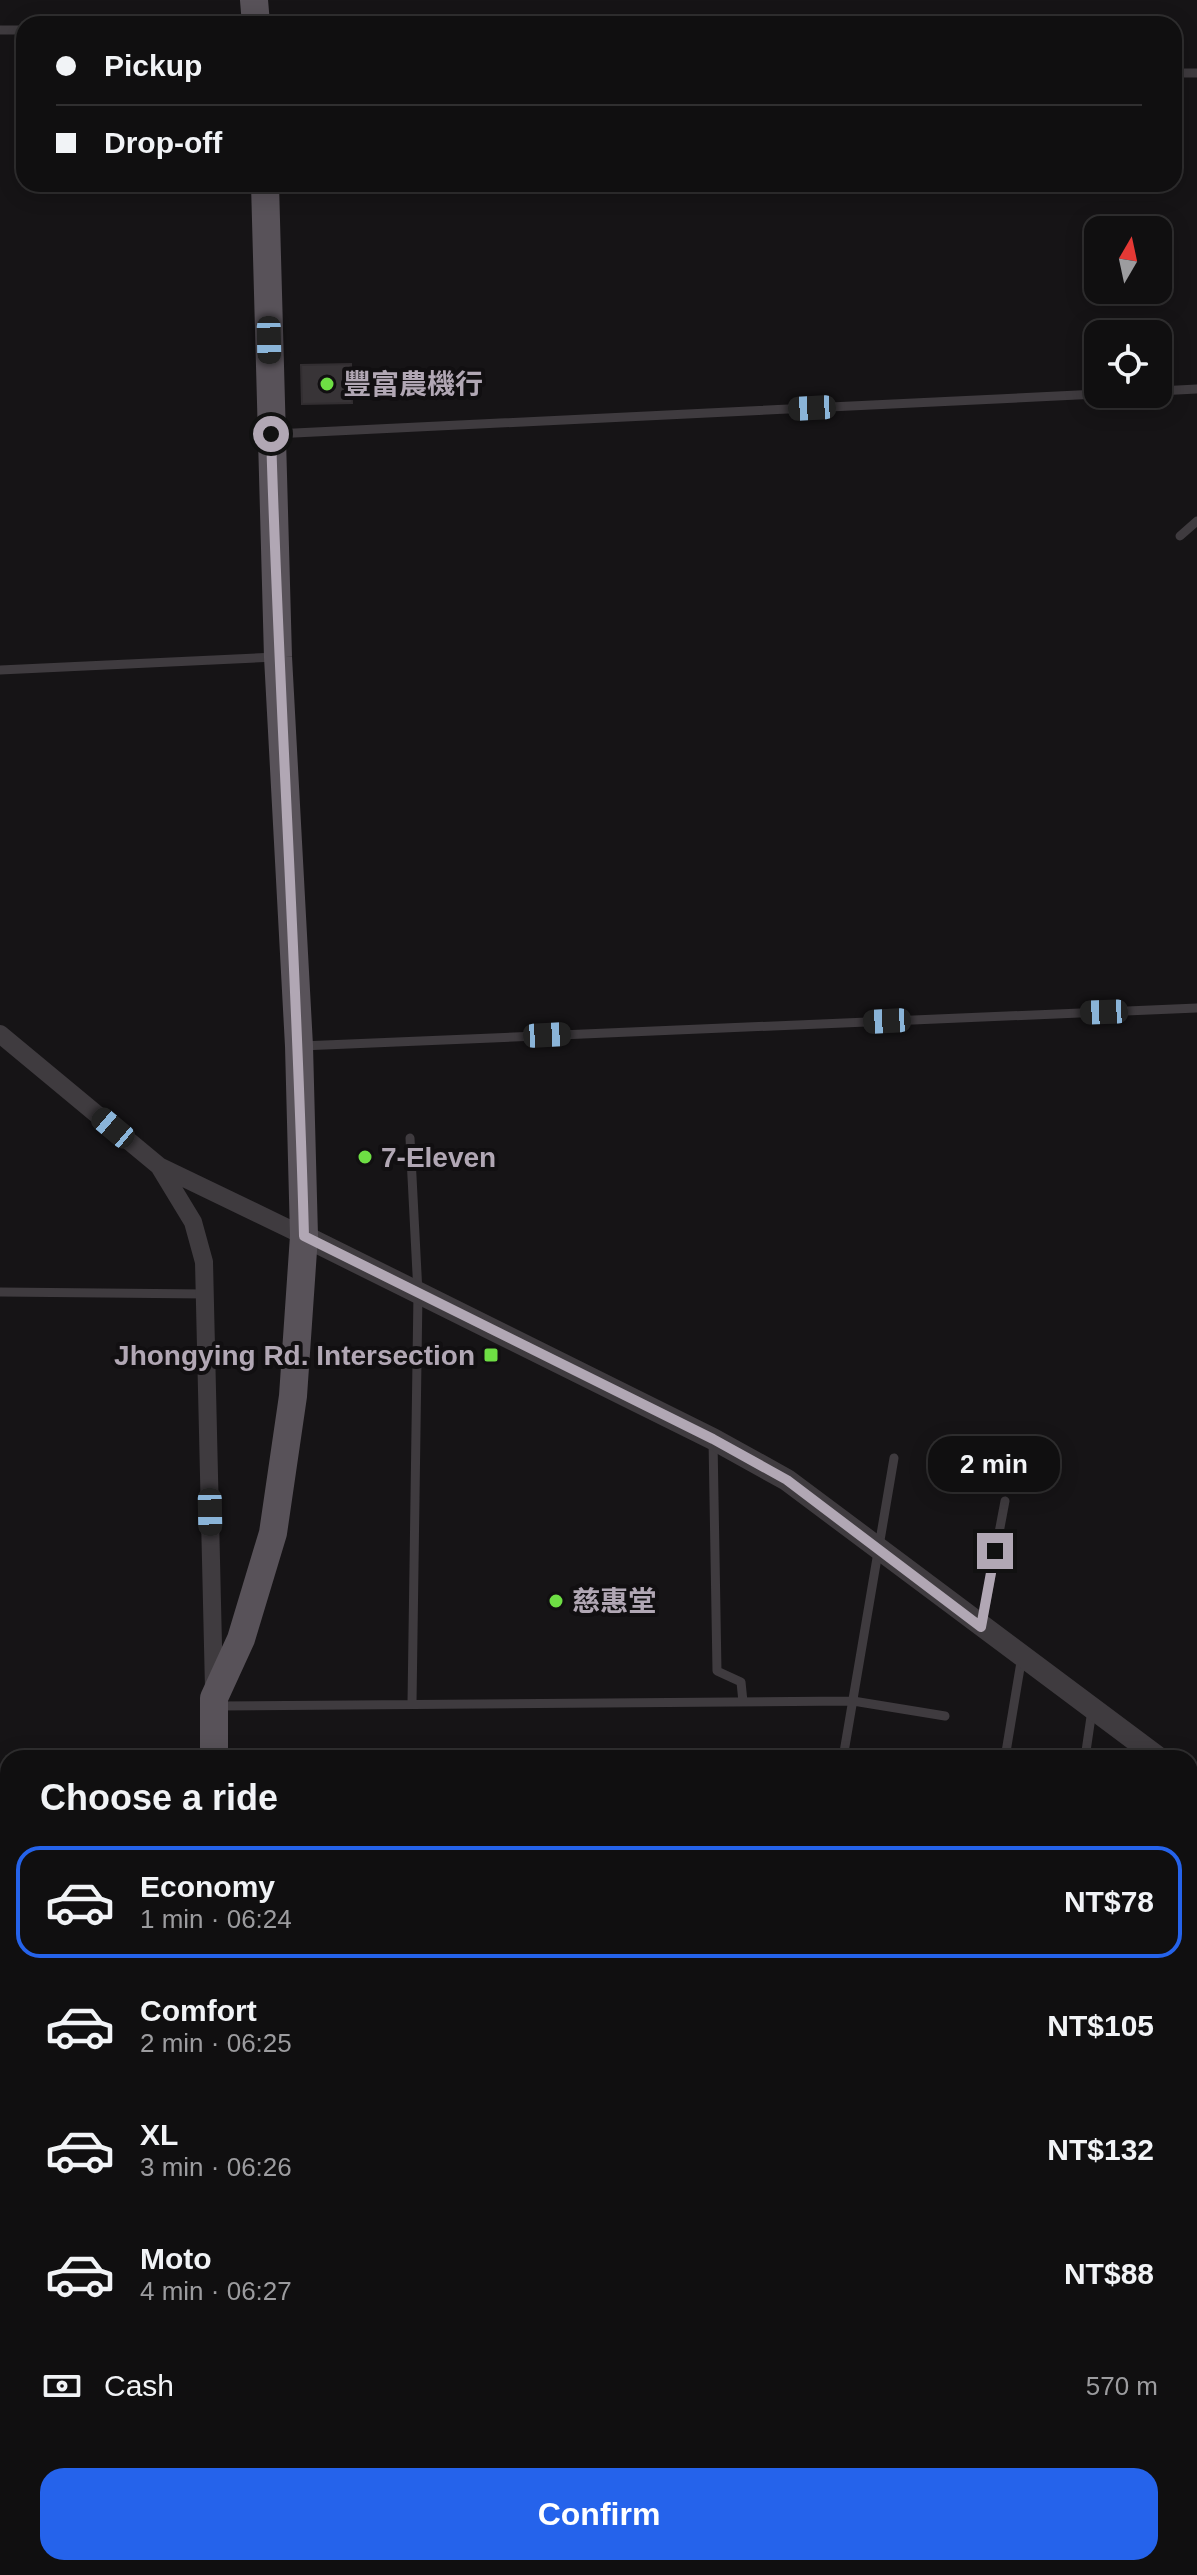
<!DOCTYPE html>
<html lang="en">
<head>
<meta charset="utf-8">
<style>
	body { margin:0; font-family:Helvetica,"Noto Sans TC",sans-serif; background:#191819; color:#f1f3f6; height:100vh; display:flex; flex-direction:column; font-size:30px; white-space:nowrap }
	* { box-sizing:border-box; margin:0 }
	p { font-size:26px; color:#9c9c9f }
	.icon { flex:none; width:44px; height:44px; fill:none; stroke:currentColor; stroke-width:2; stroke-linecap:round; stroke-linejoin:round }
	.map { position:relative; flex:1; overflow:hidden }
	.details { position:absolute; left:0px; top:1750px; width:1198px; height:826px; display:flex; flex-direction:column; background:#100f10; border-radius:24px 24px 0 0; box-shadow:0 4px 20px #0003,0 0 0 2px #302f30 }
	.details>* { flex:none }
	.top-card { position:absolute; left:16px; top:16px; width:1166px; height:176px; border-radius:24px; box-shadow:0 4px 20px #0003,0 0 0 2px #302f30; display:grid; align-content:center; height:176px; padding:0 40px; background:#100f10 }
	.needle { width:52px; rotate:9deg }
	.controls { position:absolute; left:1084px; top:216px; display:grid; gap:16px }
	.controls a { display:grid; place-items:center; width:88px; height:88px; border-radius:16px; background:#100f10; box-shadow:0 4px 20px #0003,0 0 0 2px #302f30; font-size:40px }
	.end { position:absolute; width:36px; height:36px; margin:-18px; border:10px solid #b1a7b4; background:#111; box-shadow:0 0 0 4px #111 }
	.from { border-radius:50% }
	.bubble { position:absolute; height:56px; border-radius:24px; background:#100f10; box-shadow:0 4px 20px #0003,0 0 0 2px #302f30; font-size:26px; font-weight:800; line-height:56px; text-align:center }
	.car { position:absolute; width:24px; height:48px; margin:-24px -12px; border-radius:10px; box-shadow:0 0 6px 2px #0007; background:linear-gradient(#222 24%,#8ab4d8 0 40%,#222 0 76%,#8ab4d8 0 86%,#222 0) }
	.top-card b { display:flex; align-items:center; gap:28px; height:76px; font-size:30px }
	.top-card b+b { border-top:2px solid #302f30 }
	.top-card i { width:20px; height:20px; background:#f1f3f6 }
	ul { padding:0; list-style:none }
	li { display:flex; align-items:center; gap:24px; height:112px; margin:0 16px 12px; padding:0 24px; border:4px solid transparent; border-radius:24px }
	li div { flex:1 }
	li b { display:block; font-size:30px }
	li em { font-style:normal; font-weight:800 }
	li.active { border-color:#2563eb }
	li>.icon { width:72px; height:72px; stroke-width:1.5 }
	h2 { padding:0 40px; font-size:36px; line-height:96px }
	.pay { display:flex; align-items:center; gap:20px; height:88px; padding:0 40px; font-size:30px }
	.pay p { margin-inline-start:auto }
	.action { display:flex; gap:16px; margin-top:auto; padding:16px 40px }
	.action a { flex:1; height:92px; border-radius:24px; background:#2563eb; color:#fff; font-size:32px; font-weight:800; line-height:92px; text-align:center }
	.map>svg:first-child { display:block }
</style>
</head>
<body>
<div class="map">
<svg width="1197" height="2575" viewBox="0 0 1197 2575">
	<rect width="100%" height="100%" fill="#161416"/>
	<path fill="#383437" stroke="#322e31" stroke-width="2" d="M351 364 352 403 302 404 301 365Z"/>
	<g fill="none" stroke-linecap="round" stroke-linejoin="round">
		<path stroke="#3f3b3f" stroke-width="9" d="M196 24 252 22
			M0 30H24
			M1174 73H1197
			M1158 391 1197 389
			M274 434 1098 394
			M1180 536 1197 521
			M0 670 276 657
			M301 1046 1197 1008
			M410 1138 418 1293 412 1703
			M0 1292 206 1294
			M713 1440 717 1671 741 1682 743 1702
			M982 1623 1005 1501
			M218 1706 853 1701 945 1716
			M843 1758 894 1458
			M1005 1758 1022 1656
			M1085 1758 1092 1710
			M0 1912H8
			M1190 2014 1197 2015
			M1190 2124H1197
			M481 2568V2575
			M759 2568 841 2575
			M332 2575V2568
			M630 2575V2568
			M719 2575 720 2568
			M958 2575 959 2568
			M1119 2575V2568"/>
		<path stroke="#3f3b3f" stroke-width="18" d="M0 1034 159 1166 304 1236
			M159 1166 193 1222 204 1262 214 1688"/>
		<path stroke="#3f3b3f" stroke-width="22" d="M304 1236 713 1439 787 1480 1159 1758
			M1190 1781 1197 1786
			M1190 2456H1197
			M0 2512 8 2509"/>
		<path stroke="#585259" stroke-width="28" d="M254 0 256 24
			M214 1758V1698L241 1639 273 1533 293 1396 304 1236 299 1046 278 657 265 184
			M220 2568V2575"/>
	</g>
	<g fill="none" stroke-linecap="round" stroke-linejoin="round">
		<path stroke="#b1a7b4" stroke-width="10" d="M271 434C279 702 297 969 304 1236L713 1439 787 1480 981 1627 995 1551"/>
	</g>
	<g fill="#6ede44" stroke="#110f11" stroke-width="3">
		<circle cx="327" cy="384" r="8"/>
		<circle cx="365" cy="1157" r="8"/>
		<rect x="483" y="1347" width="16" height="16" rx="4"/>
		<circle cx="556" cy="1601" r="8"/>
	</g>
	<g text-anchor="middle" stroke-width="8" stroke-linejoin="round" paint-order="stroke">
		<g font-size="28" font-weight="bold" fill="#b1a7b4" stroke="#110f11" text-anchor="start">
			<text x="343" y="394">豐富農機行</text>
			<text x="381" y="1167">7-Eleven</text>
			<text x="475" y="1365" text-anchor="end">Jhongying Rd. Intersection</text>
			<text x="572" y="1611">慈惠堂</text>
		</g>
	</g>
</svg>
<div class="controls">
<a><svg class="needle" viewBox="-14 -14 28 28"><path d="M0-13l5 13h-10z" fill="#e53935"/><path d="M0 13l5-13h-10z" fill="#9c9c9f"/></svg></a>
<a><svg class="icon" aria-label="locate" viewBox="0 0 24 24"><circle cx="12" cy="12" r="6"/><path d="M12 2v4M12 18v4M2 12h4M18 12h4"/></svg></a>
</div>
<i class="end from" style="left:271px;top:434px"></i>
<i class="end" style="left:995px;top:1551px"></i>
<div class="bubble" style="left:928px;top:1436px;width:132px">2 min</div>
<i class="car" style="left:269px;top:340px;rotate:179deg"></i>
<i class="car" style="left:812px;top:408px;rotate:267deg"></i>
<i class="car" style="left:1104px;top:1012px;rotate:268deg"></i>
<i class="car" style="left:887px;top:1021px;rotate:267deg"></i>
<i class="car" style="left:547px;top:1035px;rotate:87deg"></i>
<i class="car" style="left:113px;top:1128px;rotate:310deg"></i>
<i class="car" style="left:210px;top:1512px;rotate:179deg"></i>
<div class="top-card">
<b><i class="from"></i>Pickup</b>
<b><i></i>Drop-off</b>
</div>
<section class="details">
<h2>Choose a ride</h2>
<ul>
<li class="active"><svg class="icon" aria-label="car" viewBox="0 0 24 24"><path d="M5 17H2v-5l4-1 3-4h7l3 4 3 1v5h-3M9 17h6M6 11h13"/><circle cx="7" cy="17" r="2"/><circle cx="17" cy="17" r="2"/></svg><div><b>Economy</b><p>1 min · 06:24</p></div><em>NT$78</em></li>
<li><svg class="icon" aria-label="car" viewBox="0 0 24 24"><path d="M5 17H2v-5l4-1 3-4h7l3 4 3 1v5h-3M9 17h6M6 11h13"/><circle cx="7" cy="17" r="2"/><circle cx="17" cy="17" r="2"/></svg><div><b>Comfort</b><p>2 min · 06:25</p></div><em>NT$105</em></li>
<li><svg class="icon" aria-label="car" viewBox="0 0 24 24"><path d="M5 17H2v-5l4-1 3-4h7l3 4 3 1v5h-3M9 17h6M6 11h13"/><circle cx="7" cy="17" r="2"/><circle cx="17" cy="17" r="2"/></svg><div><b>XL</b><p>3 min · 06:26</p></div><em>NT$132</em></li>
<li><svg class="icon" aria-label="car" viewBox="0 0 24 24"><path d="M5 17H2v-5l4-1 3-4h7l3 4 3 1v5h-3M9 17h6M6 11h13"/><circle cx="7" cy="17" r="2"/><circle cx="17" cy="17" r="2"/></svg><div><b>Moto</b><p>4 min · 06:27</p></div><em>NT$88</em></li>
</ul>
<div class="pay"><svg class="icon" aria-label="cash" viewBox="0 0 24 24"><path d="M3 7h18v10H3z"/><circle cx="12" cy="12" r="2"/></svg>Cash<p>570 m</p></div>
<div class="action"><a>Confirm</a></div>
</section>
</div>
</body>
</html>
